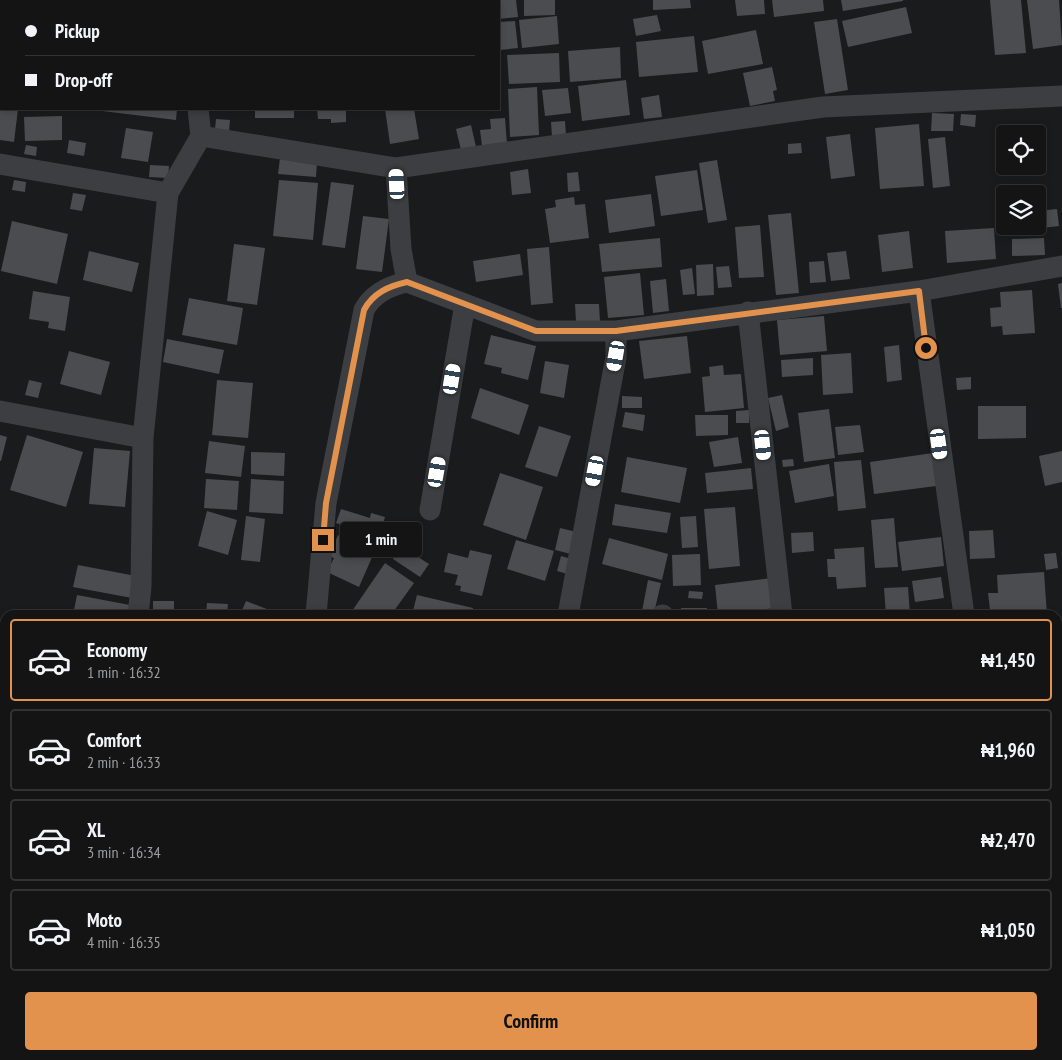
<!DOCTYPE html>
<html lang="en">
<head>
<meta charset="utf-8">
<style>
	body { margin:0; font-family:"PT Sans Narrow",sans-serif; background:#212122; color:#f1f3f6; height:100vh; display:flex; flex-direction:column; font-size:19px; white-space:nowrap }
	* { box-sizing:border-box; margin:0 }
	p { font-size:16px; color:#9d9ea0 }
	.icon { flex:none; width:28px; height:28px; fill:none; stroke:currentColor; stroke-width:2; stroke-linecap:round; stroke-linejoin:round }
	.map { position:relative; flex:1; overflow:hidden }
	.drawer { position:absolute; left:0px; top:610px; width:1062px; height:450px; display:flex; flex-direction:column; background:#141415; border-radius:15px 15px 0 0; box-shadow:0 2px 8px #0003,0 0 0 1px #333334 }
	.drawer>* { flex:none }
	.guide { position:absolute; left:0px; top:0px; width:500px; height:110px; box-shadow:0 2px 8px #0003,0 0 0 1px #333334; display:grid; align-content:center; height:110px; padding:0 25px; background:#141415 }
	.buttons { position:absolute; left:996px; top:125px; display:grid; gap:10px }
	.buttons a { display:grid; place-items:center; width:50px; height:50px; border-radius:5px; background:#141415; box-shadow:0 2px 8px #0003,0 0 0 1px #333334; font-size:25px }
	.end { position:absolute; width:22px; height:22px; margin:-11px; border:6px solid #e2924d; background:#111; box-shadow:0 0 0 2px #111 }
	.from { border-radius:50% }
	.bubble { position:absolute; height:35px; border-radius:5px; background:#141415; box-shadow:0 2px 8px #0003,0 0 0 1px #333334; font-size:16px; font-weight:600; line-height:35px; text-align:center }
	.car { position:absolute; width:15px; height:30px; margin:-15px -8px; border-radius:6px; box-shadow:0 0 4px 1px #0007; background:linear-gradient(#fff 24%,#345 0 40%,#fff 0 76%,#345 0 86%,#fff 0) }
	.guide b { display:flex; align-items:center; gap:18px; height:48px; font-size:19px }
	.guide b+b { border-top:1px solid #333334 }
	.guide i { width:12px; height:12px; background:#f1f3f6 }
	ul { padding:9px 0 0; list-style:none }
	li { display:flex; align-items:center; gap:15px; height:82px; margin:0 10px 8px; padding:0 15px; border:2px solid #333334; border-radius:5px }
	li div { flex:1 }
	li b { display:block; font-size:19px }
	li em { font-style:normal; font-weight:600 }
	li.on { border-color:#e2924d }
	li>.icon { width:45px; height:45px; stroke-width:1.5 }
	.primary-button { display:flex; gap:10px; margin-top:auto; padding:10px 25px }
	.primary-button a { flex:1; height:58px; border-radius:5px; background:#e2924d; color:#111; font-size:20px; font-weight:600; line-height:58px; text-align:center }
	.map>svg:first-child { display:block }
</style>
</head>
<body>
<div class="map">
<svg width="1062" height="1060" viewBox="0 0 1062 1060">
	<rect width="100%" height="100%" fill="#1a1b1c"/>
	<path fill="#4a4c4f" d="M499 0H516L518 17 499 19Z
		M524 0H555V15L524 16Z
		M653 0H690L691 8 653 10Z
		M735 0H764L765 14 737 16Z
		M772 0H823L824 11 774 17Z
		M841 0H903V1L843 11Z
		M990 0H1021L1026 53 995 55Z
		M1027 0H1059L1062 45 1033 49Z
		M906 7 912 33 848 47 842 21Z
		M657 15 661 31 636 36 633 19Z
		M557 16 559 44 522 48 519 20Z
		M837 19 848 90 825 94 814 22Z
		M515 21 518 48 500 50 499 22Z
		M756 30 763 64 708 74 702 41Z
		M694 36 698 72 639 77 636 42Z
		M620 47 621 78 570 82 568 51Z
		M559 53 560 82 509 84 507 55Z
		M772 67 777 90 773 91 775 101 750 106 743 73Z
		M626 80 630 115 582 121 578 86Z
		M537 87 539 135 510 137 508 89Z
		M568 88 571 113 545 116 542 90Z
		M659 95 662 117 644 119 641 98Z
		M0 109H18L14 142 0 140Z
		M102 109H177L176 120 102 111Z
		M255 109H294V118H255Z
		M317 109H346V122L331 123V119H318Z
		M385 109H414L419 139 390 144Z
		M932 113 954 114 953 131H931Z
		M961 114 976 115 975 127 960 125Z
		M62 116V140L25 141 24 117Z
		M505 118 507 144 482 146 480 130 491 129 490 119Z
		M216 119 230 120 229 131 215 129Z
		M565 121 566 136 552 137 551 122Z
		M919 124 924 186 880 189 875 128Z
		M471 125 476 147 461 150 456 129Z
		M126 128 153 132 148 162 121 158Z
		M850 134 855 176 831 179 826 137Z
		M945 137 950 186 933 188 928 139Z
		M69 140 86 143 84 156 67 153Z
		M801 143 802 153 788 154V144Z
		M26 145 37 147 36 156 24 154Z
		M280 158 317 162 316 177 278 174Z
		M717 160 727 220 708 223 699 163Z
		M150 165 169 166 168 178 149 177Z
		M528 169 531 193 512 195 510 172Z
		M697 170 703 210 661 216 655 176Z
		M578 172 580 191 568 192 567 173Z
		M14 180 26 182 25 192 12 190Z
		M279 180 318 183 313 240 273 236Z
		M331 182 354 185 345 248 322 245Z
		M73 193 86 195 82 211 70 209Z
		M651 194 655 226 609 233 605 200Z
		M574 197 575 205 585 204 589 238 550 243 545 209 556 207 555 200Z
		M1057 209 1059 226 1016 231 1015 226H1038V211Z
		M791 213 799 293 776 295 768 215Z
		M363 216 389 219 382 272 356 269Z
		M12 221 68 234 57 284 1 271Z
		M760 225 764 277 739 278 735 227Z
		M994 228 996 259 947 263 945 231Z
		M909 231 913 268 882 272 878 235Z
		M660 238 662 267 602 272 599 244Z
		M1044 238 1045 255 1012 256V239Z
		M234 244 265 248 257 305 227 301Z
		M549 247 553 303 531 305 527 249Z
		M89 251 139 263 132 292 83 280Z
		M846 251 850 279 831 281 827 253Z
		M520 254 523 275 476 282 473 261Z
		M824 261 826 282 810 283 809 262Z
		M713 264 714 295 697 296 696 265Z
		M729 266 732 287 718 288 716 267Z
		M692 268 695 294 683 295 680 270Z
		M640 273 644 315 608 318 604 277Z
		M666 279 669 311 653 313 650 281Z
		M1062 283V308H1061L1058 284Z
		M1032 290 1035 333 1003 335 1002 326 991 327 990 308 1001 307 1000 292Z
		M33 291 70 297 65 331 48 328 49 322 29 319Z
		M189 298 243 308 237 345 182 335Z
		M575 304H599L600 322H576Z
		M824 316 827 351 780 355 777 320Z
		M491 335 536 346 528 380 501 373 502 368 484 364Z
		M687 336 691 373 644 379 639 341Z
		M167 339 224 350 219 374 163 362Z
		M899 345 902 380 887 382 884 347Z
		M69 351 110 362 101 395 60 384Z
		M851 353 853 393 823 395 821 355Z
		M813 358V375L782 377 781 360Z
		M545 361 569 365 564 398 540 393Z
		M723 365 724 375 741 374 744 408 705 412 702 377 710 376 709 367Z
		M971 377V389L957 390 956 378Z
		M29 380 42 383 38 398 25 395Z
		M217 380 253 383 248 438 212 435Z
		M480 388 529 405 519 435 471 418Z
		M782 395 789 427 776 431 768 398Z
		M622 396 642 397V408H622Z
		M978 406H1026V438L978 439Z
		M829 409 835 458 804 462 798 413Z
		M749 410V423H736V411Z
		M625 412 645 415 643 431 622 427Z
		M695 415H728V435L696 436Z
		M860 425 864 452 838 455 835 427Z
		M539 426 571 436 557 477 525 467Z
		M0 435 7 437 1 461H0Z
		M27 435 83 452 66 507 10 490Z
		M738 437 742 463 714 467 709 442Z
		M209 441 245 446 241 477 205 473Z
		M94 448 130 451 125 507 89 504Z
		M1062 451V482L1045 486 1039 456Z
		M251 452 285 453 284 476 251 474Z
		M940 452 944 485 874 494 870 462Z
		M627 457 687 468 680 503 621 492Z
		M793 459 794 466 783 467 782 460Z
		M861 460 866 508 838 511 834 462Z
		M829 464 834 496 795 503 789 471Z
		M751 468 753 489 707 493 705 473Z
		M500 473 543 487 526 540 483 525Z
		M206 479 239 481 237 510 204 508Z
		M251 479 284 481 283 514 249 512Z
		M615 504 671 513 667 533 612 525Z
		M735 507 740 566 709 569 704 509Z
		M341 509 370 518 371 513 385 517 382 527 374 525 371 534 336 523Z
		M207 511 237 520 228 555 198 546Z
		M246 516 265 519 260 562 241 560Z
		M696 516 698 547 682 548 680 517Z
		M894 518 898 567 875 568 871 520Z
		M396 521 422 529 416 548 391 540Z
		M560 528 581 533 575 555 555 550Z
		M993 530 995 558 970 559 969 531Z
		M813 532 814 551 792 553 791 533Z
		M338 535 350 541 353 535 377 546 359 587 327 572 334 558 329 556Z
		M941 537 944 566 902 571 898 542Z
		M609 538 668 554 662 580 602 564Z
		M516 540 554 551 545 581 507 569Z
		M401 546 429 564 420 577 393 559Z
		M864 547 866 587 837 589 836 577H828L827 559H835L834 549Z
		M470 550 492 555 482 596 460 591 461 586 455 585 458 575 444 572 448 553 468 558Z
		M1056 553 1058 568 1046 570 1044 554Z
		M700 554 701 585 673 586 672 555Z
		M561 556 575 560 571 575 557 571Z
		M385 563 414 583 391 615H358L352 611Z
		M78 565 136 576 132 598 73 587Z
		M1044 572 1047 615H999V610H990L988 593H998L997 575Z
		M941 577 944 598 915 602 912 581Z
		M771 578 775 608 718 615 715 585Z
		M648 580 661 583 654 613 642 611Z
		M908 587 910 615H886L884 588Z
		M689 591 703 592 702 599 688 598Z
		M77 595 130 605 128 615H73Z
		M417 595 473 608 472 615H412Z
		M153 601H174V615H153Z
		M246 601 282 615H240Z
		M207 603 228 604 227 615H206Z
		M681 608H707V615H681Z
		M485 609 504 614V615H483Z
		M1058 625H1062V682L1058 683Z
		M1058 689H1062V702H1058Z
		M1062 735V755L1058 756V736Z
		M0 763 5 765V805L0 803Z
		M1058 834H1062V886H1058Z
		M0 876 5 877V926L0 925Z
		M63 1055H96L93 1060H60Z
		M237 1055H281L280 1060H236Z
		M897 1055H948L949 1060H898Z
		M955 1055H990V1056L956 1060Z"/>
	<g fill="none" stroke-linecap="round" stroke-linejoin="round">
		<path stroke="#3c3e41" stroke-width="21" d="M72 1V0
			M300 1V0
			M0 46H1
			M201 136 396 168 823 107 1062 96
			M0 164 168 193
			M407 282 536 331H616L919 291 1062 266
			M919 291 964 615
			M748 312 782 615
			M0 411 143 438
			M430 510 465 304
			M138 615 141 587 143 438 168 193 201 136 198 109
			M316 615 326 503 364 310C373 293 389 286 407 282L401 249 396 168
			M568 615 616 357V331
			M662 615H663
			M0 687 5 688
			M1058 906 1062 905
			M869 1055 870 1060
			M1026 1055 1027 1060
			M1 1060 5 1053
			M532 1060 572 1055"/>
	</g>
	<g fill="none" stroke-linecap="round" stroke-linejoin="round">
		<path stroke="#e2924d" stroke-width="6" d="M323 540 326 503 364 310C373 293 389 286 407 282L536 331H616L919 291 926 348"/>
	</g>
</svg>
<div class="buttons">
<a><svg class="icon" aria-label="locate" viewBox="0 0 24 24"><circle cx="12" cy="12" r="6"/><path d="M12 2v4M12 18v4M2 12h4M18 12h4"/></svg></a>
<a><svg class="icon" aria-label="layers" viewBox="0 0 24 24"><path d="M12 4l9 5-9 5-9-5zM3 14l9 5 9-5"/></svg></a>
</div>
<i class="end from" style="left:926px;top:348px"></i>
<i class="end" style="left:323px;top:540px"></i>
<div class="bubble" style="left:340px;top:522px;width:82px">1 min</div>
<i class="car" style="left:397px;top:184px;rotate:357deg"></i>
<i class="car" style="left:616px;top:356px;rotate:190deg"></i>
<i class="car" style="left:452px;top:379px;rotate:9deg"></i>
<i class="car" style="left:939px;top:444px;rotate:172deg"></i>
<i class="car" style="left:763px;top:445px;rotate:174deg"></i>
<i class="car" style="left:595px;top:471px;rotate:191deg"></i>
<i class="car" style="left:437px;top:472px;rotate:10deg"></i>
<div class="guide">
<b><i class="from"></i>Pickup</b>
<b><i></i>Drop-off</b>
</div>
<section class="drawer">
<ul>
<li class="on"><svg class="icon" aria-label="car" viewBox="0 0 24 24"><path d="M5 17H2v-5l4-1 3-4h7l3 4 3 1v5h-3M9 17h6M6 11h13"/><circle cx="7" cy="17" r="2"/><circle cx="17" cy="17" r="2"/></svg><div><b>Economy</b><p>1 min · 16:32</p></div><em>₦1,450</em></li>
<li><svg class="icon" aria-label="car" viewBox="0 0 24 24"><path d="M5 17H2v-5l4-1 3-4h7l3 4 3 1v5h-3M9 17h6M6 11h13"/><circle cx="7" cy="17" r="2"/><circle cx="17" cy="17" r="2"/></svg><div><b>Comfort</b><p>2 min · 16:33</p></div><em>₦1,960</em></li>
<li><svg class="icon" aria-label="car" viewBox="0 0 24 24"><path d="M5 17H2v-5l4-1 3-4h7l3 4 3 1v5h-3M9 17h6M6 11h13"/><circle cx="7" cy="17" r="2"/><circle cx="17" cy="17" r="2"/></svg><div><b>XL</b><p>3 min · 16:34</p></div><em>₦2,470</em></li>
<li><svg class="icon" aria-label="car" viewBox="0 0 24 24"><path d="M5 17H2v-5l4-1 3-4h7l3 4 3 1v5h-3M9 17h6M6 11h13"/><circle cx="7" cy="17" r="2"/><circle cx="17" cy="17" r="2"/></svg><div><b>Moto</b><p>4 min · 16:35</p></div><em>₦1,050</em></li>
</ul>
<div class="primary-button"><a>Confirm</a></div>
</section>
</div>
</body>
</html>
